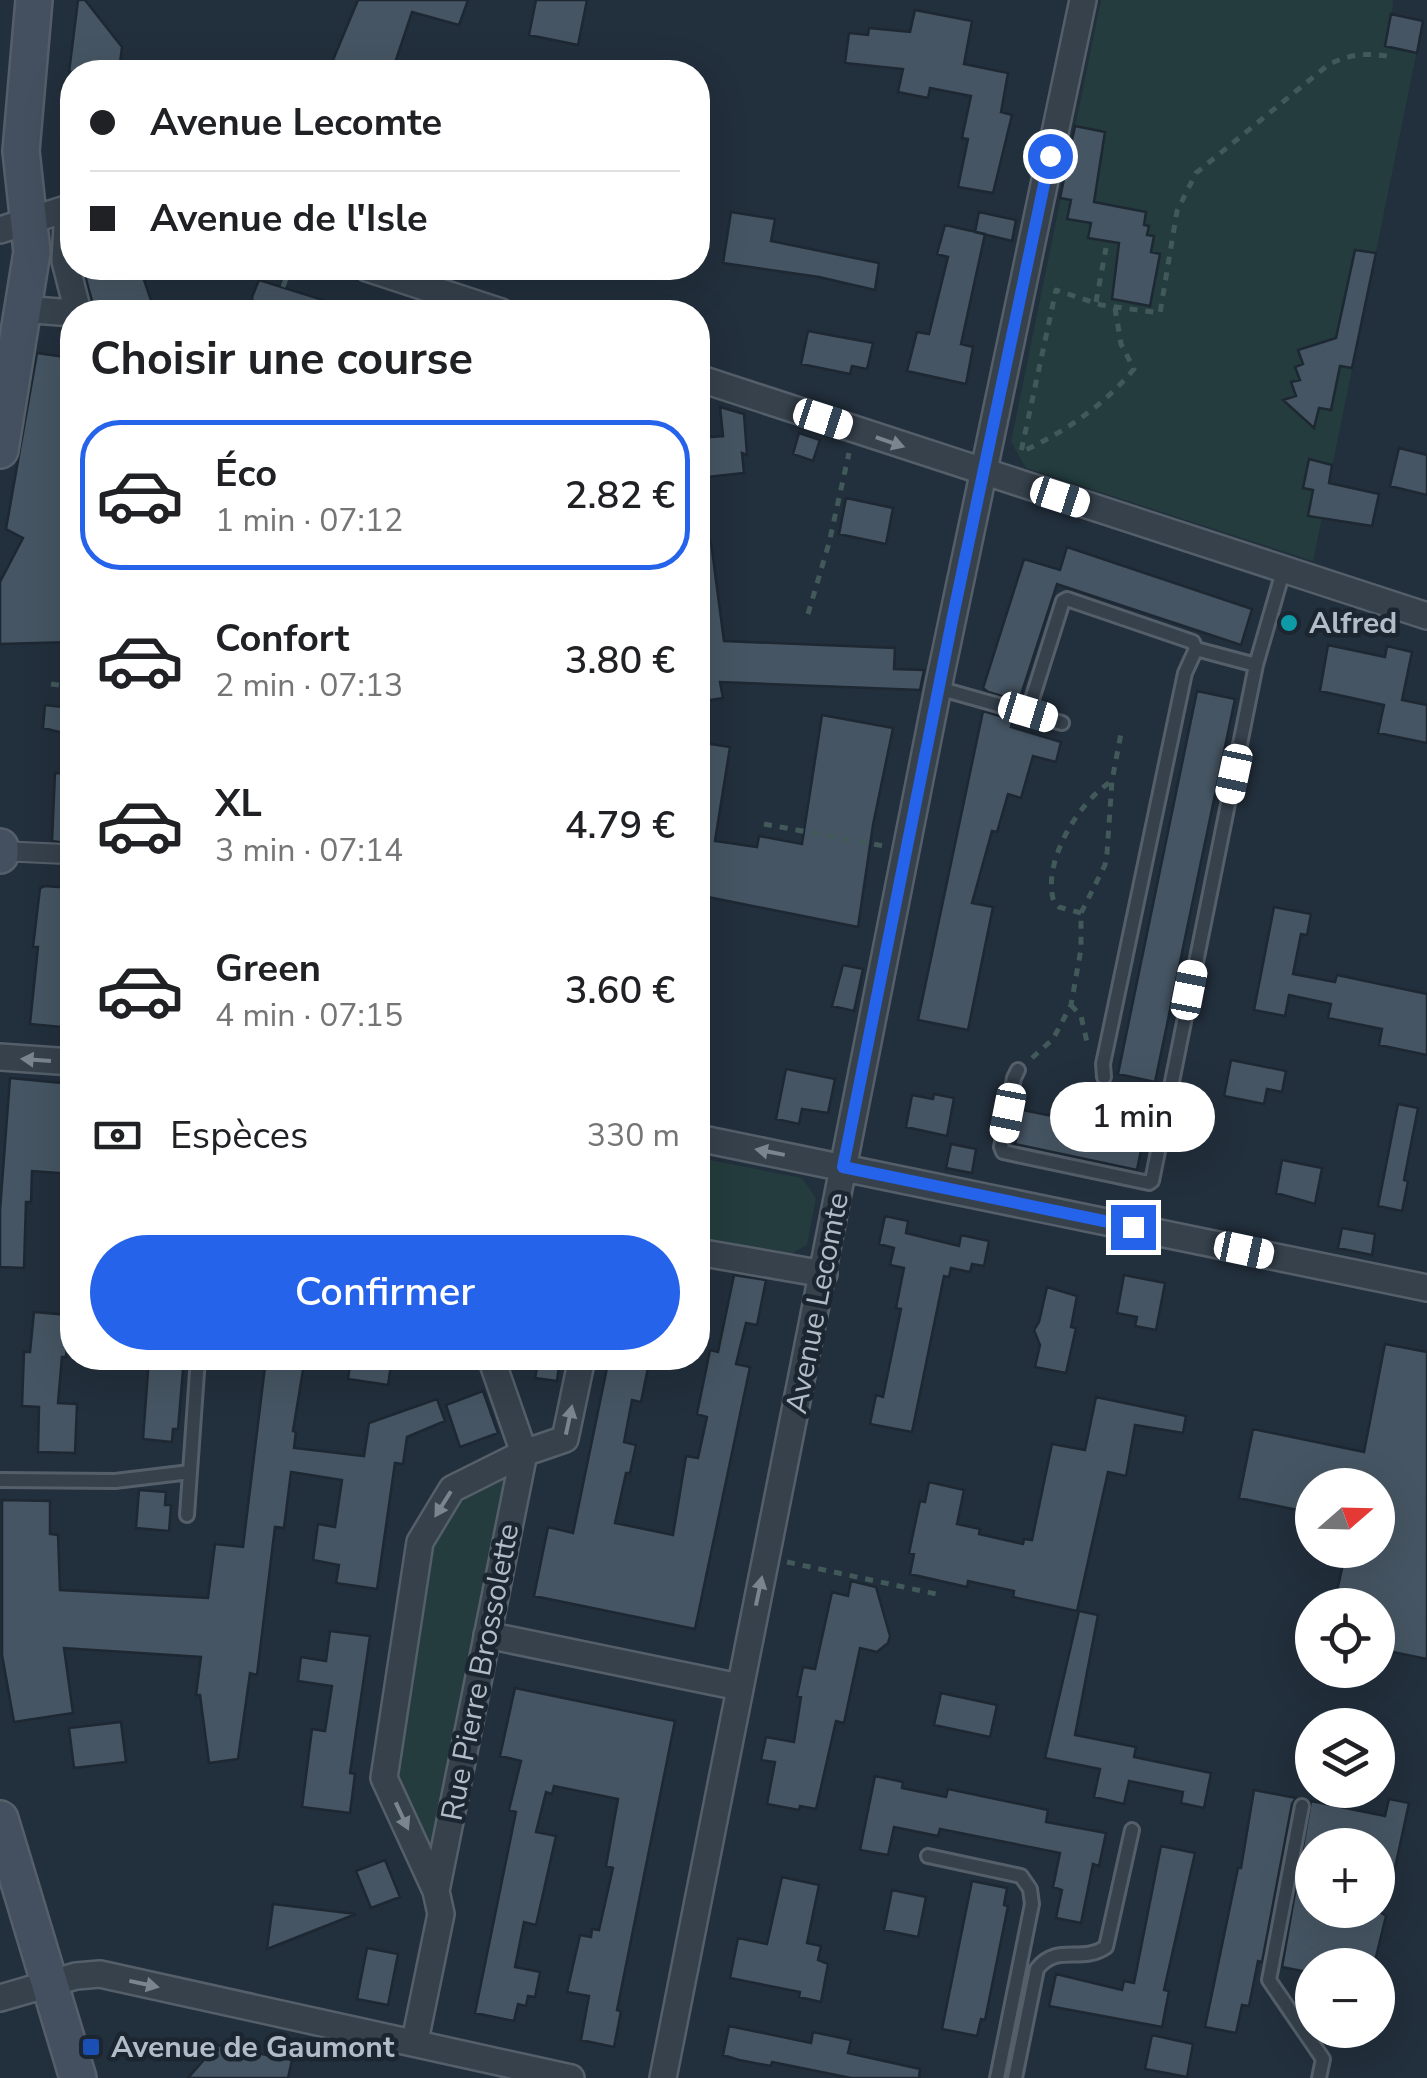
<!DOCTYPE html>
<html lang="fr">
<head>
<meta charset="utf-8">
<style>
	body { margin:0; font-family:"Nunito Sans",sans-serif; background:#f6f6f6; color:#202124; height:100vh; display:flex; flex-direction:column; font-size:38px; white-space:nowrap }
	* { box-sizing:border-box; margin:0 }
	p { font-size:32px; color:#757577 }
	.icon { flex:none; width:55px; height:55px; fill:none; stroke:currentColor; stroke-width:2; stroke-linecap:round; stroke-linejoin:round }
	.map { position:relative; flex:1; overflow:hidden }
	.panel { position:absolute; left:60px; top:300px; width:650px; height:1070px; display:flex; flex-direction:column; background:#fff; border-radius:40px; box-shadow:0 10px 40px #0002 }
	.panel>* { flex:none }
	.top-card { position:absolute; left:60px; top:60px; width:650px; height:220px; border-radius:40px; box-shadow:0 10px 40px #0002; display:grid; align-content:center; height:220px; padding:0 30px; background:#fff }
	.needle { width:65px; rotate:70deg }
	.tools { position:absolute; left:1295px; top:1468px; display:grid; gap:20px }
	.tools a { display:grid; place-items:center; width:100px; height:100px; border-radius:50%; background:#fff; box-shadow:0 10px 40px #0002; font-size:50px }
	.end { position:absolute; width:45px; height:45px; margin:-22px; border:12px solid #2563eb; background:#fff; box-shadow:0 0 0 5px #fff }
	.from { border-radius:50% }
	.bubble { position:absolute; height:70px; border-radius:35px; background:#fff; box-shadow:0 10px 40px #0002; font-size:32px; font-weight:600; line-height:70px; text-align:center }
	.car { position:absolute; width:30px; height:60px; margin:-30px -15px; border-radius:12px; box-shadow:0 0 8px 2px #0007; background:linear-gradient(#fff 24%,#345 0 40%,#fff 0 76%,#345 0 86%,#fff 0) }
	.top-card b { display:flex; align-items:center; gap:35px; height:95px; font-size:38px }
	.top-card b+b { border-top:2px solid #e0e0e0 }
	.top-card i { width:25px; height:25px; background:#202124 }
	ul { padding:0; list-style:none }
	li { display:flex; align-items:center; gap:30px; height:150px; margin:0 20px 15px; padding:0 10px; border:5px solid transparent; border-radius:40px }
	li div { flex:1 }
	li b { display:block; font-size:38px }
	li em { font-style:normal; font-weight:600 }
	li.selected { border-color:#2563eb }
	li>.icon { width:90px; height:90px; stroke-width:1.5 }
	h2 { padding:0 30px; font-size:45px; line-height:120px }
	.pay { display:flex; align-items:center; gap:25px; height:110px; padding:0 30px; font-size:38px }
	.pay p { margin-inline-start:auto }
	.cta { display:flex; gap:20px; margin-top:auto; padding:20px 30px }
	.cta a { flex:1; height:115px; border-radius:60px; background:#2563eb; color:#fff; font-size:40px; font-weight:600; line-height:115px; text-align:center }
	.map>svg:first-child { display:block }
</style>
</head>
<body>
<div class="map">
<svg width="1427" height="2078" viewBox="0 0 1427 2078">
	<rect width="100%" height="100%" fill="#222f3c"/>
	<path fill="#243c3d" d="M1101 0H1393L1392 14 1423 21 1313 561 1026 468 1011 442Z
		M710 1160 802 1178 816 1198 807 1245 784 1258 698 1240V1220Z
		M524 1453 436 1891 384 1778 420 1542 452 1489Z"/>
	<path fill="#465563" stroke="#1d2833" stroke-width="2.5" d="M78 0H85L122 47 119 72H69Z
		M358 0H468L459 25 412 12 392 72H328Z
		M536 0H587L578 45 529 35Z
		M915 10 972 21 964 64 1008 73 1001 112 1012 115 993 193 958 187 968 139 962 138 971 96 930 88 928 98 898 92 903 69 845 63 849 33 868 35 869 28 910 32Z
		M1391 14 1423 21 1417 53 1385 46Z
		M1075 126 1105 132 1094 202 1146 212 1144 225 1149 226 1147 235 1154 236 1151 252 1160 254 1150 306 1112 299 1119 243 1088 238 1091 223 1067 219 1071 200 1060 198Z
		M731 212 775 219 771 241 879 263 875 290 819 277 723 263Z
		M979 212 1016 220 1012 241 975 232Z
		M945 225 985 234 961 344 973 347 966 384 907 371 917 332 929 334 948 257 937 254Z
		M1355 250 1376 253 1352 368 1340 366 1331 410 1319 408 1314 428 1283 400 1296 396 1291 382 1300 380 1295 367 1303 364 1298 350 1336 338Z
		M83 268H140L155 312H95Z
		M259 280 349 308 348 312H254L252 297Z
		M808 331 873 343 867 369 852 366 850 374 801 364Z
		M37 353 72 358V642L0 644V582L23 538 6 529Z
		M720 407 744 414 747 455 742 453 744 473 698 478V438L723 436Z
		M799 433 820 440 813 461 793 454Z
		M1399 448 1427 455V495L1390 486Z
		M1309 459 1332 465 1329 483 1379 494 1372 526 1308 516 1313 490 1303 488Z
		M846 498 893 508 886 544 839 534Z
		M698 542H711L724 641 895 648 894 669 924 670 920 690 720 682 723 698 698 702Z
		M1067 547 1252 609 1241 645 1057 584 1019 701 988 692 983 688 1024 559 1060 570Z
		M1328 645 1385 657 1387 646 1412 652 1402 700 1427 705V743L1378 733 1384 705 1320 691Z
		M1197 691 1235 699 1155 1082 1118 1074Z
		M45 705 72 708V735L43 728Z
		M983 711 1013 720 1011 727 1061 742 1056 762 1033 756 1021 798 1008 794 997 832 992 831 972 903 993 907 968 1030 918 1020Z
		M822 715 893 728 873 825 858 927 698 895V742L730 747 715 841 757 847 759 836 802 844Z
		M55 773 72 774V844L52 841Z
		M45 886 72 888V1028L30 1024 38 947H33L40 888Z
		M1274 907 1311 914 1307 935 1301 934 1293 974 1335 982 1337 975 1427 994V1055L1379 1045 1382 1029 1328 1018 1331 1004 1289 995 1285 1016 1254 1010Z
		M843 965 863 969 854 1011 832 1006Z
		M1231 1060 1286 1071 1282 1092 1267 1089 1264 1104 1224 1096Z
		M786 1069 835 1079 828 1113 802 1109 799 1124 776 1119Z
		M10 1078 72 1084V1174L32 1171 31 1202H26L24 1268 0 1267V1210Z
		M934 1094 954 1098 947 1136 906 1127 912 1095 933 1099Z
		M1398 1104 1418 1108 1404 1180 1408 1181 1402 1211 1378 1206Z
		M1023 1110 1144 1135 1137 1170 1015 1144Z
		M951 1144 976 1149 972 1173 946 1168Z
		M1282 1160 1322 1168 1315 1204 1276 1193Z
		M885 1216 908 1221 906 1233 959 1246 961 1235 989 1241 984 1266 972 1264 970 1272 951 1268 949 1277 944 1276 912 1432 870 1424 876 1395 883 1397 901 1309 896 1308 904 1268 890 1265 894 1248 879 1244Z
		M1342 1228 1375 1234 1372 1255 1338 1248Z
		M734 1275 766 1280 757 1325 746 1323 736 1364 750 1367 695 1629 534 1596 548 1527 573 1533 609 1358H650L641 1402 632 1400 624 1442 636 1445 630 1473H626L615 1523 673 1535 686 1456 698 1458 707 1417 697 1414 710 1350 718 1352Z
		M1124 1275 1165 1283 1156 1330 1135 1326 1137 1317 1117 1313Z
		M1047 1287 1077 1296 1071 1327 1076 1328 1066 1373 1035 1367 1040 1345 1034 1330 1039 1322Z
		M34 1312 69 1315 66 1357H62L58 1403 77 1404 75 1453 38 1452 39 1407 22 1406 24 1352H30Z
		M1385 1344 1427 1352V1659L1378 1649V1605H1334L1346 1550H1378V1485H1312V1513L1239 1498 1253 1429 1364 1452Z
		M149 1358H184L178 1429H173L172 1442 143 1439Z
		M266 1358H305L293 1431 296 1432 294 1448 364 1456 369 1423 437 1399 445 1421 407 1437 403 1464 395 1463 377 1589 336 1583 339 1565 313 1560 318 1524 335 1527 342 1480 291 1472 284 1528 275 1527 257 1675 250 1673 238 1759 209 1763 200 1695H196L201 1657 64 1648 73 1713 14 1722 2 1655V1500L50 1501V1534L58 1535 60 1590 208 1598 215 1544 243 1547Z
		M351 1358H392L388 1385 348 1379Z
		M539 1358H560L557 1381 535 1378Z
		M483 1391 498 1433 460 1447 446 1405Z
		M1096 1397 1186 1416 1183 1433 1135 1425 1126 1476 1108 1472 1077 1611 1013 1597 1014 1591 968 1581 967 1587 910 1574 914 1554 909 1553 920 1501 925 1502 929 1482 964 1490 957 1524 980 1529 979 1534 1023 1544 1024 1539 1032 1540 1052 1444 1085 1450Z
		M139 1490 166 1492 165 1505H171L169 1531 136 1528Z
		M851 1581 876 1587 890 1636 888 1643 877 1652 860 1648 844 1723 836 1721 816 1809 800 1806 799 1810 767 1804 775 1762 761 1760 766 1737 794 1742 801 1697 797 1696 803 1667 815 1669 832 1592 848 1596Z
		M1079 1611 1098 1615 1075 1735 1136 1747 1134 1757 1211 1773 1204 1808 1181 1803 1183 1792 1129 1781 1124 1804 1094 1797 1100 1769 1045 1758Z
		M330 1631 370 1636 350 1773 355 1774 350 1813 302 1807 312 1729 325 1731 332 1686 298 1681 301 1657 326 1661Z
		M515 1688 675 1721 617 2010 621 2011 614 2047 581 2040 589 1996 567 1992 580 1935 591 1937 592 1929 599 1930 613 1868 606 1866 618 1799 554 1786 552 1794 546 1792 536 1832 556 1836 536 1925 524 1922 515 1967 540 1972 535 1997 528 1996 526 2006 518 2004 514 2021 475 2013 516 1812 509 1810 521 1761 500 1756Z
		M941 1693 997 1705 990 1737 934 1725Z
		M121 1722 126 1762 74 1768 69 1728Z
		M875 1776 903 1782 902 1788 946 1797 948 1789 1048 1810 1046 1822 1106 1833 1099 1866 1093 1864 1081 1923 1056 1918 1062 1890 1053 1887 1060 1853 940 1829 938 1836 894 1827 888 1855 860 1850Z
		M1254 1790 1296 1798 1292 1804 1262 1962 1258 1961 1249 2006 1242 2005 1236 2033 1205 2027 1238 1868H1241Z
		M1389 1799 1409 1803 1387 1905 1378 1904V1845H1312V1910H1377L1386 1916 1374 1965H1312V1973L1282 1967 1311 1801 1385 1816Z
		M1161 1846 1195 1853 1164 1990 1169 1991 1162 2027 1049 2006 1056 1974 1122 1990 1124 1981 1134 1983Z
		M385 1860 400 1897 371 1908 356 1871Z
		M782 1877 819 1885 807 1943 821 1946 818 1960 828 1964 821 2002 799 1997 800 1992 730 1978 738 1938 767 1944Z
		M972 1881 1007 1888 1004 1905 1008 1906 985 2020 981 2019 977 2036 942 2029Z
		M892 1890 926 1897 918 1937 884 1930Z
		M273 1904 356 1914 267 1949Z
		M367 1948 398 1954 388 2005 357 1999Z
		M729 2026 811 2043 813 2032 851 2040 848 2053 920 2069 919 2078H851L772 2062 771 2066 739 2060 723 2055Z
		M1152 2035 1193 2044 1187 2077 1145 2069Z
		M217 2045 292 2060 288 2078H188Z"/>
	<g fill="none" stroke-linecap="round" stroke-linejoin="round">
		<defs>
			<path id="service" d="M938 688 1062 723
				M1028 712 1063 601 1067 599 1193 642 1196 649 1256 665
				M1018 1070 1014 1078 1001 1147 1003 1152 1149 1183 1152 1181 1256 665 1284 568
				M1104 1077 1103 1064 1185 673 1196 649
				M0 1480 115 1481 190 1472
				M187 1515 198 1358
				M1302 1806 1269 1980 1323 2059 1319 2078
				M928 1856 1021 1876 1030 1889 1032 1904 997 2078
				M1015 2078 1037 1969C1057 1943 1080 1964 1106 1947L1132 1830"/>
			<path id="pedestrian" d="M0 851 65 854"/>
			<path id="minor" d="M68 208 65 261 78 312
				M0 230 72 207
				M367 268 501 312
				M22 309 72 313
				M698 378 1427 616
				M0 1057 72 1062
				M698 1138 1427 1288
				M698 1252 824 1274
				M487 1635 739 1687
				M436 1891 524 1453 491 1358
				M0 1998 76 1976 100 1974 571 2078
				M417 2031 441 1914 436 1891 384 1778 420 1542 452 1489 524 1453 565 1439 582 1358
				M663 2078 938 688 1083 0"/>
			<path id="secondary" d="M0 450 32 252 21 151 34 0
				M0 847V855
				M0 1819 78 2078"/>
		</defs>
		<use href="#service" stroke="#545f6a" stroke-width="18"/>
		<use href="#pedestrian" stroke="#545f6a" stroke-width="22"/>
		<use href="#minor" stroke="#545f6a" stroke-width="30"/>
		<use href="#secondary" stroke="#545f6a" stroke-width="40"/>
		<path stroke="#42595a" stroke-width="5" stroke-dasharray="8 8" stroke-linecap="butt" d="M283 287 290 268
			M1096 302 1106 248
			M1115 308 1121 344 1134 369C1103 406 1065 432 1021 452L1056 290 1101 305 1160 313 1177 211 1196 173 1328 65C1349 54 1369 52 1391 57
			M808 614 829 543 849 453
			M51 684 72 687
			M764 824 884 846
			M1081 913 1059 907 1054 902C1041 863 1079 801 1112 781
			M1071 1005 1081 1016 1087 1042
			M1032 1058 1053 1039 1071 1005 1081 949V913L1105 865 1107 853 1112 781 1122 728
			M787 1562 941 1595"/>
		<use href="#service" stroke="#36414c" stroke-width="12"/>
		<use href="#pedestrian" stroke="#36414c" stroke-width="18"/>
		<use href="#minor" stroke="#36414c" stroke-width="25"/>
		<use href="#secondary" stroke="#44505f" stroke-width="35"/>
	</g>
	<defs><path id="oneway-solid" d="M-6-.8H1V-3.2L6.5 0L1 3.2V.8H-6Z" transform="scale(2.5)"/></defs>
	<g fill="#7a8590">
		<use href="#oneway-solid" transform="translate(890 442) rotate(19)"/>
		<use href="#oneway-solid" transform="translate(36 1060) rotate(-176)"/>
		<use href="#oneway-solid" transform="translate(770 1152) rotate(-169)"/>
		<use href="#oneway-solid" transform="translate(569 1420) rotate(-78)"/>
		<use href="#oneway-solid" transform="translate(443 1504) rotate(122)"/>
		<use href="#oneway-solid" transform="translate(759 1591) rotate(-78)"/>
		<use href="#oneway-solid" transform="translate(402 1816) rotate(65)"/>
		<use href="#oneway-solid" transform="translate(144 1984) rotate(12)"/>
	</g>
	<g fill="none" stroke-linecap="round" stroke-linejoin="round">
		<path stroke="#2563eb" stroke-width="12" d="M1050 156 953 616 843 1167 1133 1227"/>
	</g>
	<circle fill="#0f9aa8" stroke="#1b2631" stroke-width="4" cx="1289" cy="623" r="10"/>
	<rect fill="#1a4fb4" stroke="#1b2631" stroke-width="4" x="81" y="2037" width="20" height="20" rx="5"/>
	<g text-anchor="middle" stroke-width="9" stroke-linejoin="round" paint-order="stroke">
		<g font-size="30" font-weight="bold" fill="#b1bcc8" stroke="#1b2631" text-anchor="start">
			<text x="1309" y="633">Alfred</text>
			<text x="111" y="2057">Avenue de Gaumont</text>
		</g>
		<g font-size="30" fill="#b1bcc8" stroke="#1b2631">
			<text transform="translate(817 1303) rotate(-79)" y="10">Avenue Lecomte</text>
			<text transform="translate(480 1672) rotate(-79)" y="10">Rue Pierre Brossolette</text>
		</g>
	</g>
</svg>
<div class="tools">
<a><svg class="needle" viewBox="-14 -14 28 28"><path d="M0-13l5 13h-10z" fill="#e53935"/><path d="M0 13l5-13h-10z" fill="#757577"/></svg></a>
<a><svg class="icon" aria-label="locate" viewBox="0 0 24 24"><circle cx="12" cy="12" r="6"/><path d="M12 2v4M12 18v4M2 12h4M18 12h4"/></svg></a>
<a><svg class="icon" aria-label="layers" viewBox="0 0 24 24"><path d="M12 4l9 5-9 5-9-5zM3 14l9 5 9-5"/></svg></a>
<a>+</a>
<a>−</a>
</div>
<i class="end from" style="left:1050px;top:156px"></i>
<i class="end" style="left:1133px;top:1227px"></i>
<div class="bubble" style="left:1050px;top:1082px;width:165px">1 min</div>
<i class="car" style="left:823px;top:419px;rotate:108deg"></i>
<i class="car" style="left:1060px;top:497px;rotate:108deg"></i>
<i class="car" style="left:1028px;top:712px;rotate:107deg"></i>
<i class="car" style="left:1234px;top:774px;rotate:192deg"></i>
<i class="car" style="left:1189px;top:990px;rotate:11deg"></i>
<i class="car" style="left:1008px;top:1113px;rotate:191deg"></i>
<i class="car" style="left:1244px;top:1250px;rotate:102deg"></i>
<div class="top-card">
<b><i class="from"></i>Avenue Lecomte</b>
<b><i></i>Avenue de l'Isle</b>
</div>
<section class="panel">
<h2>Choisir une course</h2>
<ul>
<li class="selected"><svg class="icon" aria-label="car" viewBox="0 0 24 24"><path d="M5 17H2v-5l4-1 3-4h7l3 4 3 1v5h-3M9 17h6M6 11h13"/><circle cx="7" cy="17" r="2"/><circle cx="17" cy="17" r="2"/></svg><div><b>Éco</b><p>1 min · 07:12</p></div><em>2.82 €</em></li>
<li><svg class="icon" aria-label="car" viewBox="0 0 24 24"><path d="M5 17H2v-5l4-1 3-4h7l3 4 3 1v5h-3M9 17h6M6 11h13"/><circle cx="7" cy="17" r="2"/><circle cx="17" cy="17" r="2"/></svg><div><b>Confort</b><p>2 min · 07:13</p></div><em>3.80 €</em></li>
<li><svg class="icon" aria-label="car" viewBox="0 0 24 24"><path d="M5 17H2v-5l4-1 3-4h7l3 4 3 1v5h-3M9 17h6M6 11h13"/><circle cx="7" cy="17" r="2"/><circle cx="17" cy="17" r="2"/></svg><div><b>XL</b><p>3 min · 07:14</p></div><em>4.79 €</em></li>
<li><svg class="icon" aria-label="car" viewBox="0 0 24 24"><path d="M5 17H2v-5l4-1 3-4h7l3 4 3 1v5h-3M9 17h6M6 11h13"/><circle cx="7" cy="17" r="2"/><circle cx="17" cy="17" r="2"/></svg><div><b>Green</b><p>4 min · 07:15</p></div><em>3.60 €</em></li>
</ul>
<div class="pay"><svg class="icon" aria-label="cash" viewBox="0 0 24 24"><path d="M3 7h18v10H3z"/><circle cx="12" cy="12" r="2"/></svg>Espèces<p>330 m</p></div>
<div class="cta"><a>Confirmer</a></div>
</section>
</div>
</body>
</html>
